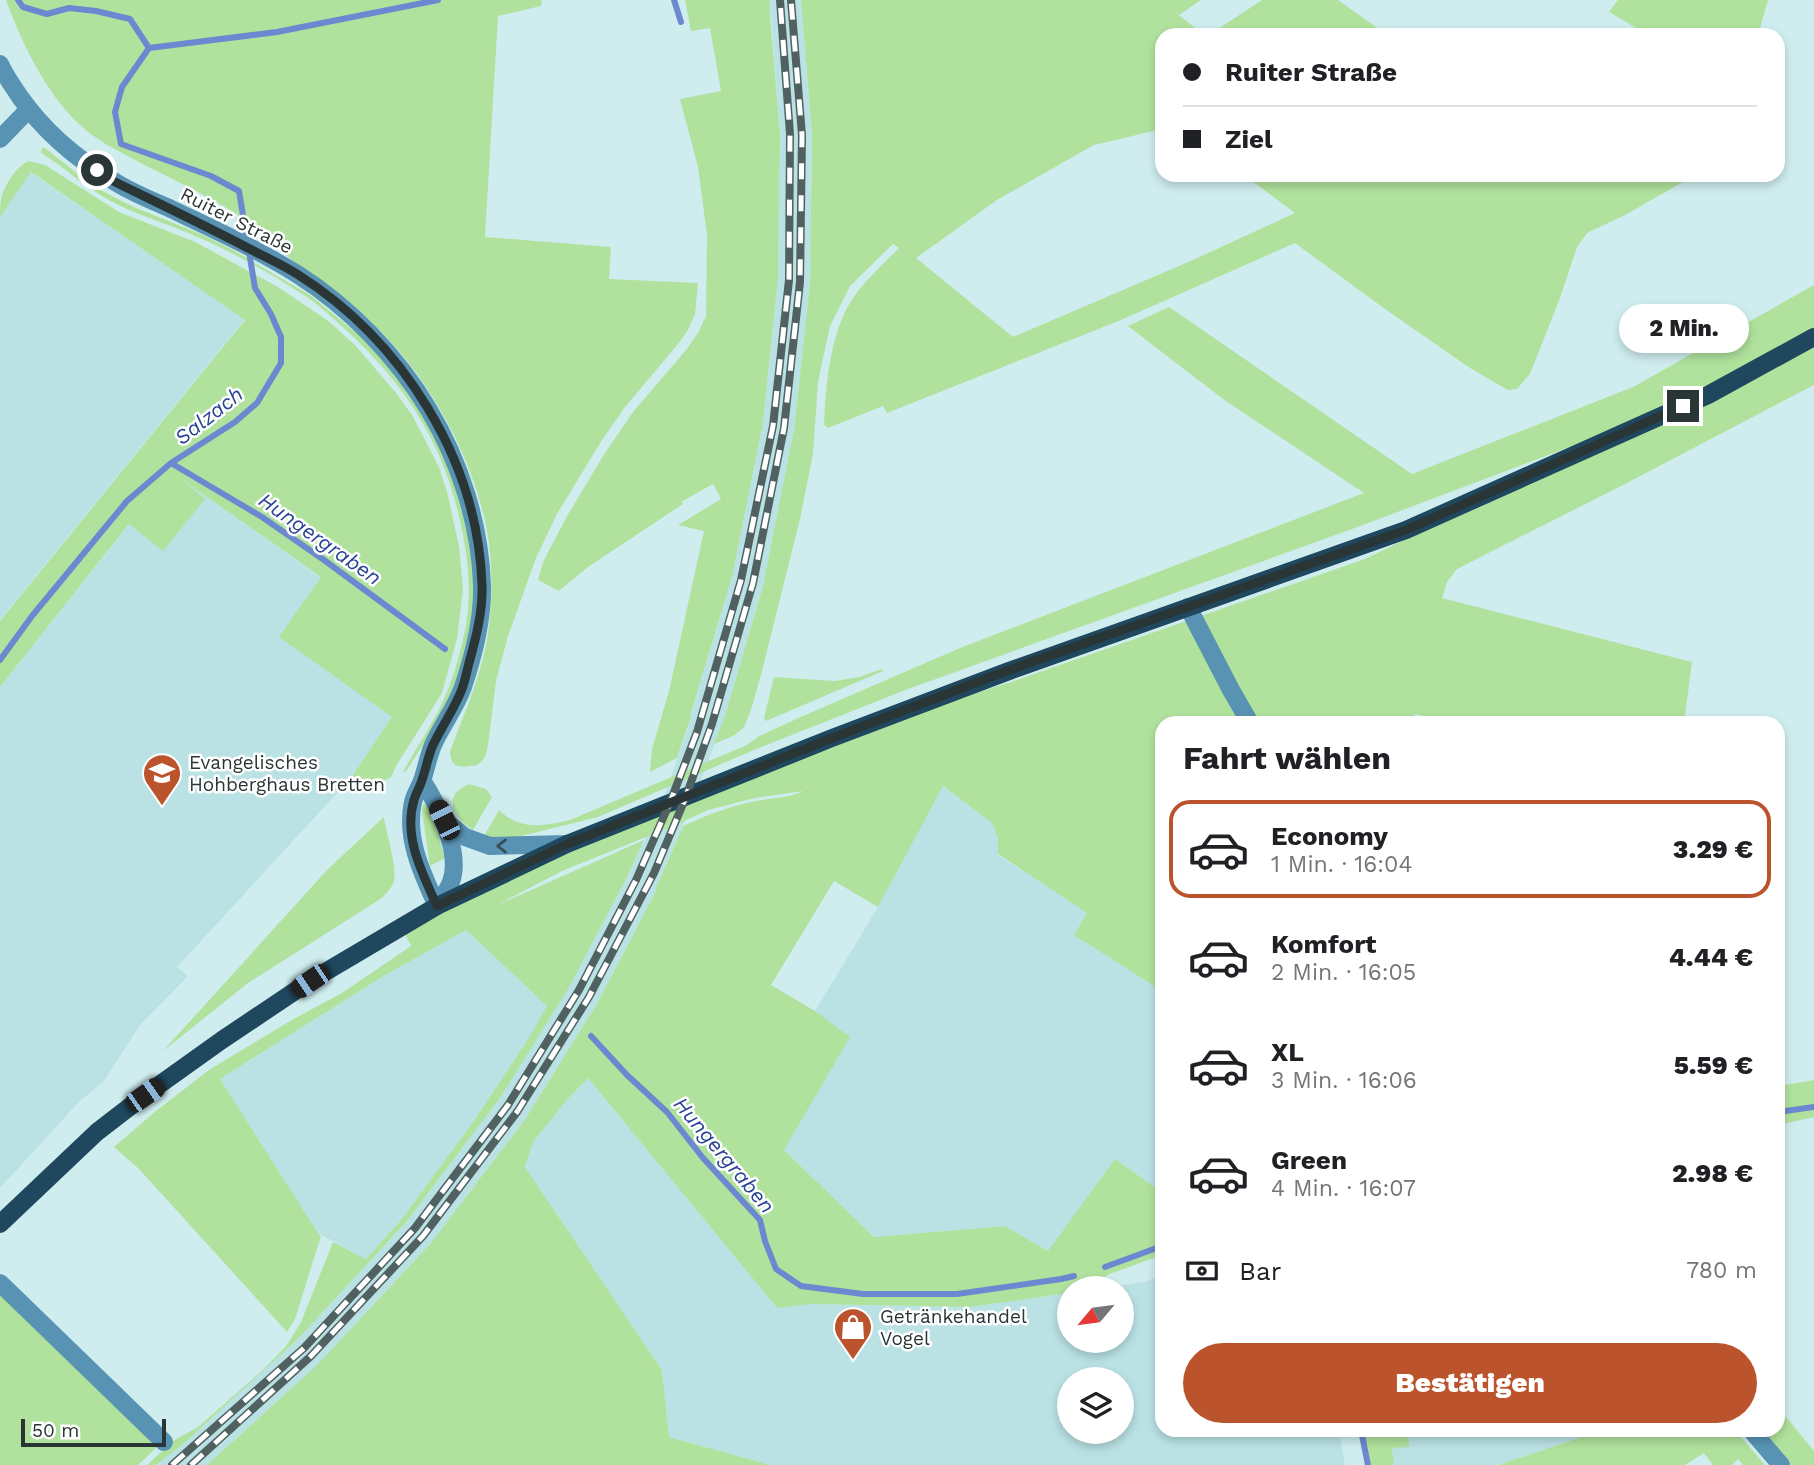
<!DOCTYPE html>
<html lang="de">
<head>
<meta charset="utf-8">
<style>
	body { margin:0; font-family:"Work Sans",sans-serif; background:#f6f6f6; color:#202124; height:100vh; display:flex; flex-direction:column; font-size:26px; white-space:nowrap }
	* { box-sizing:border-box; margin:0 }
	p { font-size:23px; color:#757577 }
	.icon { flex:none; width:38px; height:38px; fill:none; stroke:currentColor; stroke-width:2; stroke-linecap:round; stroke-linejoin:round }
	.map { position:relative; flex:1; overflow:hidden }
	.drawer { position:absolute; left:1155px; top:716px; width:630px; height:721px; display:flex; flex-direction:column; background:#fff; border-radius:21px; box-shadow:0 4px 10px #0003 }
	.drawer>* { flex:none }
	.top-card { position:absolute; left:1155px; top:28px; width:630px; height:154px; border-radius:21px; box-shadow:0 4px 10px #0003; display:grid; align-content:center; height:154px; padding:0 28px; background:#fff }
	.needle { width:46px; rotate:241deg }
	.buttons { position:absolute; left:1057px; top:1276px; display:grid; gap:14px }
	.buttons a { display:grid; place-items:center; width:77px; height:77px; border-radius:50%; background:#fff; box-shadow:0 4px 10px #0003; font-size:35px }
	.scale { position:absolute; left:21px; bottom:18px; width:145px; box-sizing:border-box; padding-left:7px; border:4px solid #2a3636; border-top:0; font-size:19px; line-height:24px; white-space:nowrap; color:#2a3636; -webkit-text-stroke:5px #fff; paint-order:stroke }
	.end { position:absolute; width:32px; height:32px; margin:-16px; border:9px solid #2a3636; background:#fff; box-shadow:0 0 0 4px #fff }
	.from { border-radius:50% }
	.bubble { position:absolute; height:49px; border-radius:24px; background:#fff; box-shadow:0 4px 10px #0003; font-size:23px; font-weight:800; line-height:49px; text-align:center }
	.car { position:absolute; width:21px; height:42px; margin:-21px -10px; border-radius:9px; box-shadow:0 0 5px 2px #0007; background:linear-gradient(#222 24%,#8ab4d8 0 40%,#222 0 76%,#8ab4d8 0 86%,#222 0) }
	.top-card b { display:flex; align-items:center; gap:24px; height:66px; font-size:26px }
	.top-card b+b { border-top:2px solid #e0e0e0 }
	.top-card i { width:18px; height:18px; background:#202124 }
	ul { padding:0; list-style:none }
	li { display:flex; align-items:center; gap:21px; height:98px; margin:0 14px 10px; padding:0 14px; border:4px solid transparent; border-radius:21px }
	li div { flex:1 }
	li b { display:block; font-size:26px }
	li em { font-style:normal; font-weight:800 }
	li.active { border-color:#bb542d }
	li>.icon { width:63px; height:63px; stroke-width:1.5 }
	h2 { padding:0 28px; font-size:32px; line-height:84px }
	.pay { display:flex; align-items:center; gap:18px; height:77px; padding:0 28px; font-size:26px }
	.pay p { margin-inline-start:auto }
	.button { display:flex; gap:14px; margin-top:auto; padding:14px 28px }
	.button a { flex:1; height:80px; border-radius:42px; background:#bb542d; color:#fff; font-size:28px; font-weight:800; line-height:80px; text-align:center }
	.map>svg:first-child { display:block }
</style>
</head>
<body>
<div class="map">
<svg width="1814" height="1465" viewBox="0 0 1814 1465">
	<rect width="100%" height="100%" fill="#cfedef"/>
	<path fill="#bae2e5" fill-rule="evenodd" d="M770 0H801L812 135 810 283 794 430 763 586 725 716 693 802 656 888 657 889 598 1002 526 1118 431 1243 318 1364 207 1465H156L181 1446 297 1340 407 1221 500 1098 628 876 664 797 688 728 690 717 732 577 763 424 778 279 780 134 771 15 769 14Z
		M30 172 245 319 0 620V217Z
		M171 472 434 657 351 778 177 967 188 976 140 1025 104 1081 79 1102 0 1188V687Z
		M942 786 992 823 998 838V855L1088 913 1075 935 1162 991V1192L1115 1159 1049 1251 1005 1226 874 1237 784 1150 849 1037 815 1011 878 907Z
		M466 930 547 1006 527 1041 471 1125 401 1220 366 1259 318 1233 220 1079 382 977Z
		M588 1078 777 1308 811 1304 970 1307 1069 1293V1340H1122V1288H1104L1143 1282 1162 1276V1430H1339L1345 1465H770L669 1437 662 1370 525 1167 533 1142 566 1101ZM1069 1379H1122V1432H1069Z
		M1406 1430H1603L1498 1465H1394L1392 1448 1409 1446Z"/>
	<path fill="#b0e29d" d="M6 0H542L541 6 498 16 485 237 611 247 609 279 698 283 695 314 688 330 678 344 625 407 602 440 557 514 536 558 508 636 496 681 488 745C487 751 486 758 481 762 478 765 474 766 470 766 457 768 451 766 450 752 465 711 484 670 489 626 492 601 492 577 490 552 482 472 432 379 374 325 350 303 324 285 299 266 281 252 266 233 247 221 212 197 173 180 135 160 115 149 94 139 78 123 45 92 21 41 6 0Z
		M685 0H770L769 14H770L780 134 778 279 763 423 732 577 690 716 691 717 677 758 650 772 652 749 669 691 704 531 678 525 721 499 713 484 681 502 683 504 588 567 559 591 538 580 543 562 566 518 603 456 633 412 686 350 698 333 706 316 707 235 698 167 680 99 721 91 710 28 691 31Z
		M801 0H1201L1179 15 1204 35H1162V129L1094 145 997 200 916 258 1013 337 1193 260 1295 213 1244 175H1695L1627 214 1587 233 1577 247 1560 298 1530 374 1517 389 1508 390 1470 368 1385 309 1295 243 1121 320 887 413 883 406 828 428 824 425C826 382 830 327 858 291 870 276 885 262 899 248L893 244 850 286 830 326 818 382 813 454 800 519 761 675 751 710 744 727 735 735 714 744 725 716 763 586 794 430 810 283 812 135Z
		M1262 0H1338L1387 35H1209Z
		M1618 0H1768L1758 35H1648L1609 12Z
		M42 148H45L88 182 106 193 134 207 203 235 231 249 310 295 360 336 386 362 424 417 457 483 471 549 474 601 468 636 456 684 431 732 405 773 404 770C417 747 432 725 443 701 453 680 459 657 464 635 472 600 469 564 462 530 446 448 408 387 347 331 334 319 321 307 307 297 274 276 235 253 200 238 169 224 136 215 107 199 84 186 64 167 41 153Z
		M29 161 45 165 119 212 195 242 278 287 327 320 355 345 396 393 412 415 439 467 447 492 459 546 463 589 457 639 442 693 396 766 391 777 373 787 351 778 392 717 279 637 321 577 184 481 205 499 163 551 129 524 0 687V621L245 320 31 172 0 217C0 211 0 204 1 199 5 185 15 167 29 161Z
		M1814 285V385L1625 484 1457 569 1447 582 1442 598 1692 662 1684 723H1453L1415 714 1414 723H1162V991L1074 935 1087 913 998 854V838L992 823 943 786 878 907 834 881 771 985 815 1011 850 1037 784 1150 874 1237 1005 1226 1048 1251 1115 1159 1162 1192V1255L1107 1275 1095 1288H1069V1293L970 1307 811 1304 777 1308 588 1078 566 1101 533 1142 525 1167 662 1370 669 1437 770 1465H207L318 1364 431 1243 526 1118 598 1002 657 889 656 888 683 826C707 815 730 806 756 801 772 798 789 798 803 791L755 798 708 810 671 827 562 871 495 906 644 840 622 888H621L568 989 500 1098 407 1221 297 1340 181 1446 156 1465H147L173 1441 198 1427 265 1368 287 1345 301 1322 333 1242 366 1259 401 1220 471 1125 527 1041 547 1006 466 930 382 977 220 1079 318 1233 321 1236 295 1319 287 1332 139 1169 114 1147 156 1111 209 1070 290 1021 342 993 411 946 401 926 832 738 1011 682 1365 559 1697 399 1355 528 908 689 754 750 598 817 517 837 497 839 484 836 499 810C520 831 544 826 570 820L747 745 759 736 803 716 960 648 1364 493 1223 399 1128 326 1169 307 1412 474 1633 387Z
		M882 669 883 671 773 718 766 721 764 718 774 677 835 681 859 677Z
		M469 784 486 789 492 797 473 830C453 817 441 796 469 784Z
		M428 802 445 858 430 866 422 811 423 805Z
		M384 817C386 835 399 869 393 884 391 889 385 894 382 898L248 983 163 1051 328 869Z
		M1814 1080V1117L1778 1125V1086Z
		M0 1288 158 1446 138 1465H0Z
		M1778 1407 1814 1451V1465H1789L1759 1430H1778Z
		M1358 1430H1406L1410 1447 1392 1448 1394 1465H1365Z
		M1603 1430H1735L1765 1465H1743L1738 1459 1732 1465H1713L1704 1453 1685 1465H1498Z"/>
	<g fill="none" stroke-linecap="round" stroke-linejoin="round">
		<path stroke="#6c88d0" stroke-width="6" d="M674 0 681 22
			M149 48 277 32 438 0
			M171 463 262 517 324 560 445 649
			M0 660 32 616 127 501 171 463 235 422 257 403 281 363V337L271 314 255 288 239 191 211 176 121 144 115 112 122 87 149 48 130 19 96 11 69 8 47 14 23 7 18 0
			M591 1036 627 1075 667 1112 703 1158 760 1220 765 1241 776 1269 801 1286 863 1294H957L1061 1279 1074 1276
			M1778 1112 1814 1107
			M1105 1267 1162 1246
			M1361 1430 1368 1465"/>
		<path stroke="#5993b4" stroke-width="18" d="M0 64C5 76 13 86 20 97 43 130 77 159 112 180 130 192 151 200 171 209 213 229 257 249 297 274 349 307 397 356 429 410 460 462 480 524 482 585 483 617 473 657 463 687 456 707 442 725 433 745 428 757 426 769 422 781 419 788 415 794 413 802 405 838 422 873 437 906
			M0 139 29 109
			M1188 607 1231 690 1250 723
			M422 780C438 805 462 852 451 882 448 890 441 898 437 906
			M444 820 465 837 490 846 567 844
			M0 1283 164 1442
			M1751 1430 1781 1465"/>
		<path stroke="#1f485e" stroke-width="18" d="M0 1224 97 1132 145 1095 222 1040 310 981 437 906 567 844 832 738 1009 671 1406 530 1708 395 1814 337"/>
		<defs>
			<path id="rail" d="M172 1465 304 1348 415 1228 508 1105 579 990 636 880 671 800 697 732 741 580 773 426 789 280 790 134 780 0
				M191 1465 311 1356 423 1236 517 1112 589 997 654 873 685 799 712 724 753 583 784 428 800 282 802 135 791 0"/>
		</defs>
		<use href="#rail" stroke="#516161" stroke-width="8"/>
		<use href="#rail" stroke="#fff" stroke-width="5" stroke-dasharray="16" stroke-linecap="butt"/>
	</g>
	<defs><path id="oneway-chevron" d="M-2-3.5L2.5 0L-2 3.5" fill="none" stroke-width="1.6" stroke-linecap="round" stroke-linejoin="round" transform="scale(1.75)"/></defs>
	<use stroke="#364d56" href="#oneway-chevron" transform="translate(502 846) rotate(180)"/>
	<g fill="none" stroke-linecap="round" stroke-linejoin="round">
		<path stroke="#2a3636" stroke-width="9" d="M97 170 113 181C158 203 202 224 246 247 263 256 281 264 297 274 402 340 478 460 482 585 483 611 476 638 469 663 467 671 465 681 462 689 455 708 442 726 433 745 428 756 426 769 422 780 420 787 416 793 414 800 403 836 422 873 437 906L567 844 832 738 1009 670 1406 530 1683 406"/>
	</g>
	<defs>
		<symbol id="school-pin" viewBox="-11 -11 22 30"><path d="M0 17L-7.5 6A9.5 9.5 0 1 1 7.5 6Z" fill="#bb542d" stroke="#fff"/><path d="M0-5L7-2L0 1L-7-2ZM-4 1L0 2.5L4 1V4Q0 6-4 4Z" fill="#fff"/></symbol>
		<symbol id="shop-pin" viewBox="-11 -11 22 30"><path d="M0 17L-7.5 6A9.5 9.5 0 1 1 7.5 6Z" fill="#bb542d" stroke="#fff"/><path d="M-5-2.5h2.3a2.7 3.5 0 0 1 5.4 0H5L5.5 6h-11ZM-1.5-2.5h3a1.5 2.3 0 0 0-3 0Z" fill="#fff"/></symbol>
	</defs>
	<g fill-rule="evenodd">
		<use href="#school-pin" x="140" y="751" width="44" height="60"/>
		<use href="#shop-pin" x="831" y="1305" width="44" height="60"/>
	</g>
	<g text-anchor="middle" stroke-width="5" stroke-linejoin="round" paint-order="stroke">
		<g font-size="19" fill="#2a3636" stroke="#fff">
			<text transform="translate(237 220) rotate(27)" y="7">Ruiter Straße</text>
		</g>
		<g font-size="19" fill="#2a3636" stroke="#fff" text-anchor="start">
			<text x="189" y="769">Evangelisches<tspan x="189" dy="22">Hohberghaus Bretten</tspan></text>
			<text x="880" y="1323">Getränkehandel<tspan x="880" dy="22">Vogel</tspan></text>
		</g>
		<g font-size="21" font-style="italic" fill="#284297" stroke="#fff">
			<text transform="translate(209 416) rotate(-38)" y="7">Salzach</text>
			<text transform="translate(320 539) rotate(35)" y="7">Hungergraben</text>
			<text transform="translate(724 1155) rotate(50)" y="7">Hungergraben</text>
		</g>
	</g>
</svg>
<div class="buttons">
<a><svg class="needle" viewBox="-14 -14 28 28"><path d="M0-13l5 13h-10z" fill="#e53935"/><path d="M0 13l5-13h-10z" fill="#757577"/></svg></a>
<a><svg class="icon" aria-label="layers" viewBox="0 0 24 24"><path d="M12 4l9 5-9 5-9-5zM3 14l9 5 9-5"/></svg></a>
</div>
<div class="scale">50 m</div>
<i class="end from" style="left:97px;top:170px"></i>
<i class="end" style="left:1683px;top:406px"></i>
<div class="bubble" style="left:1619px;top:304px;width:130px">2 Min.</div>
<i class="car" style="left:444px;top:820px;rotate:334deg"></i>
<i class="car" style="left:310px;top:981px;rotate:236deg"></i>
<i class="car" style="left:145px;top:1095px;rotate:55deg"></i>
<div class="top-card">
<b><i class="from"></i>Ruiter Straße</b>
<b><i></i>Ziel</b>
</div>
<section class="drawer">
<h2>Fahrt wählen</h2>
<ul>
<li class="active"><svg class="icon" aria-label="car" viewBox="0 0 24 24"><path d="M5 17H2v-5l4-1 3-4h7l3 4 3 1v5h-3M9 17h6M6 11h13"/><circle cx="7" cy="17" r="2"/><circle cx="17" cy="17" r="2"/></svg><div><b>Economy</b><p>1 Min. · 16:04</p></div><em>3.29 €</em></li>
<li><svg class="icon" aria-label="car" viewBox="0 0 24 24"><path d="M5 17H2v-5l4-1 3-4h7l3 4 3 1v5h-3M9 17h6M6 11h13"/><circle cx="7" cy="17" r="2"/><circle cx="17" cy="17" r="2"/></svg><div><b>Komfort</b><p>2 Min. · 16:05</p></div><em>4.44 €</em></li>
<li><svg class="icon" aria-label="car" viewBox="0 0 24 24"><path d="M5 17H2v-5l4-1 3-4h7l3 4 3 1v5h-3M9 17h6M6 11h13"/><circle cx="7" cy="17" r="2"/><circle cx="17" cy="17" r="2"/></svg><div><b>XL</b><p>3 Min. · 16:06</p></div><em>5.59 €</em></li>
<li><svg class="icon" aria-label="car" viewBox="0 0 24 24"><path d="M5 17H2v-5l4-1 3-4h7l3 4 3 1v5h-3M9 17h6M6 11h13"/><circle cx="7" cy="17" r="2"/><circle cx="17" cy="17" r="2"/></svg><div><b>Green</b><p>4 Min. · 16:07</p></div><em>2.98 €</em></li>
</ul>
<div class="pay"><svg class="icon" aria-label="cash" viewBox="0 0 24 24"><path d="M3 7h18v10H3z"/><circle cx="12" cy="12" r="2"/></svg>Bar<p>780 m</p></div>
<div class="button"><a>Bestätigen</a></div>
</section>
</div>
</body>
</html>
